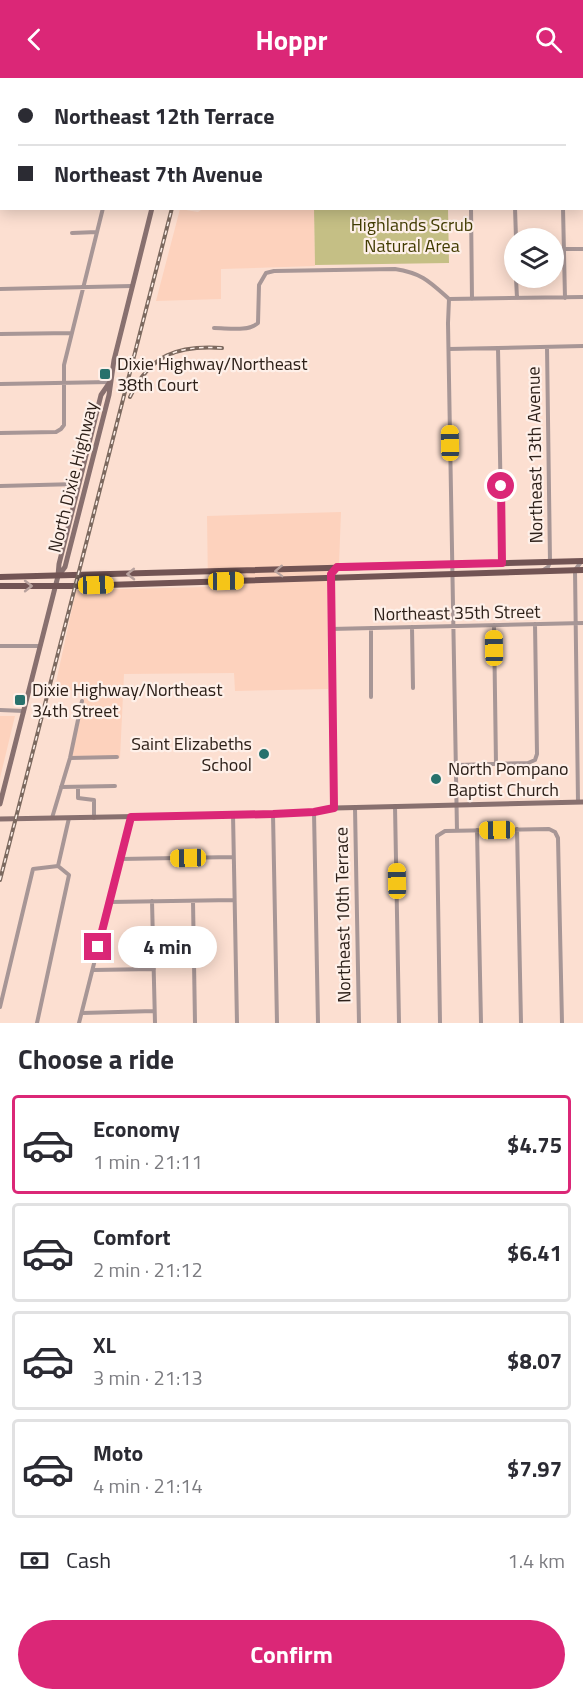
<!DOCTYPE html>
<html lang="en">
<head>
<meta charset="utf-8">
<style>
	body { margin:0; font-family:"Titillium Web",sans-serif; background:#f2f2f3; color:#2b2b33; height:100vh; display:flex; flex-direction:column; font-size:22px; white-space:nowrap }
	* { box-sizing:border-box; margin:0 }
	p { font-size:20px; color:#7c7c81 }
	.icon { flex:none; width:33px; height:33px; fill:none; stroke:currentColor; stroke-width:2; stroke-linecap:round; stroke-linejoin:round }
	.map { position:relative; height:945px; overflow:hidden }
	.drawer { display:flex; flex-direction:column; background:#fff; flex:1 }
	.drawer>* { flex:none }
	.banner { position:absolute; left:0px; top:0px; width:584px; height:132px; box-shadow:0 3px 15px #0003; display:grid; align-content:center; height:132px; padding:0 18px; background:#fff }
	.tools { position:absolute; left:504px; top:150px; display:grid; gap:12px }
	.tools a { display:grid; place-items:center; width:60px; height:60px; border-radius:50%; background:#fff; box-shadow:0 3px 15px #0003; font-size:30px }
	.end { position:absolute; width:27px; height:27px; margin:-14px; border:8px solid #db2777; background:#fff; box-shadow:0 0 0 3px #fff }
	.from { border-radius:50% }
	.bubble { position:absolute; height:42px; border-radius:21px; background:#fff; box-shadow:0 3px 15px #0003; font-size:20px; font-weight:700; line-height:42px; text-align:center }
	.car { position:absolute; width:18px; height:36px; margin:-18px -9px; border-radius:8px; box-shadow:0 0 4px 2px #0007; background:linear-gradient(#f5c518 24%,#345 0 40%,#f5c518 0 76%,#345 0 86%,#f5c518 0) }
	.banner b { display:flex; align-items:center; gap:21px; height:57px; font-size:22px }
	.banner b+b { border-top:2px solid #e1e1e2 }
	.banner i { width:15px; height:15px; background:#2b2b33 }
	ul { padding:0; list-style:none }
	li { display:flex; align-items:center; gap:18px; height:99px; margin:0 12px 9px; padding:0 6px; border:3px solid #e1e1e2; border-radius:6px }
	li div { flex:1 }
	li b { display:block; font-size:22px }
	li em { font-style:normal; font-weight:700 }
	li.active { border-color:#db2777 }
	li>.icon { width:54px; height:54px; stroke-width:1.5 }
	h2 { padding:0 18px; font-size:27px; line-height:72px }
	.pay { display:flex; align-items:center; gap:15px; height:66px; padding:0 18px; font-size:22px }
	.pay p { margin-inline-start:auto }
	.cta { display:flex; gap:12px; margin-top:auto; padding:12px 18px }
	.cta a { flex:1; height:69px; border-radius:36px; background:#db2777; color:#fff; font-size:24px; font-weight:700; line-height:69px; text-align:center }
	header { display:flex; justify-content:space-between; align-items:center; height:78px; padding:0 18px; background:#db2777; color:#fff; font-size:27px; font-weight:700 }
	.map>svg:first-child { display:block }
</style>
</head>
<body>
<header><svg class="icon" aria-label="back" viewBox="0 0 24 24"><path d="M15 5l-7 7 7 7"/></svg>Hoppr<svg class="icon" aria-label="search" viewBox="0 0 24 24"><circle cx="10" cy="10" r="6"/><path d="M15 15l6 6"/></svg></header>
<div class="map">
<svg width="583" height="945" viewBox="0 0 583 945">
	<rect width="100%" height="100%" fill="#fcdfd1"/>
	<path fill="#fdd2bd" d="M204 130 314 131 315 188 221 191V221L156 223 180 131 198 134Z
		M341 434 339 486 327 508 328 611 235 613 234 595 124 596 120 680 72 678 85 615 55 609 76 512 208 509 207 438Z
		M0 638H15L0 700Z"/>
	<path fill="#c5bf85" d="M314 131H448L449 185 315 187Z"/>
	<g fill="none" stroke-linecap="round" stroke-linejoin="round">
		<path stroke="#a79696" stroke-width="4" d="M355 0V2
			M408 0V2
			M416 2 486 0
			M567 2V0
			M582 28H583
			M0 76H2
			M582 78H583
			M582 124H583
			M471 130 472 221
			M515 130 516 160
			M563 130 565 220
			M72 155 97 154
			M563 171H583
			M516 200 517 220
			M0 211 132 208
			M449 221 448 245 457 753
			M449 221 583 219
			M214 250C228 250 248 254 258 245L259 207 266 195 274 193 395 191C422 195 430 204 449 221
			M0 256 72 255
			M498 270 502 485
			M449 271 583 268
			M0 306 110 304
			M0 355 56 354 61 351 64 347V287L103 130
			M0 408 78 406
			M542 493 548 489 550 484 547 269
			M494 547 496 686
			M412 549 413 610
			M371 550V619
			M331 551 583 545
			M0 568H39
			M0 632 24 633
			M70 680 117 679
			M457 687 528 685 535 682 537 676 535 546
			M61 709 115 708
			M78 709V720L94 722V740
			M578 724 575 492 581 484
			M395 728 399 945
			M335 730 330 499 337 490
			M355 730 359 945
			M314 734 318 945
			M233 736 237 945
			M273 736 277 945
			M52 740 70 680 82 623
			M517 751 521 945
			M477 752 481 945
			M121 781 233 779
			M58 788 69 740
			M152 823 155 945
			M193 823 195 945
			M110 824 234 822
			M93 892 154 891
			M0 929 33 791 58 788 69 797 37 945
			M82 935 154 933
			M79 945 131 739
			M440 945 437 758 445 753 549 751 555 754 558 760 562 945"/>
		<path stroke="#88706f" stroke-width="5" d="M184 2 185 0
			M59 497 65 489 67 481 109 317 114 282 152 130
			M0 726 58 498 59 486 101 317 110 304
			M0 741 273 736 314 734 335 730 583 724"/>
		<path stroke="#725454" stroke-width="6" d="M0 499 583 483
			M0 508H75L583 492"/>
		<defs>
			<path id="rail" d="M205 2V0
				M130 319C150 277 177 267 222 270
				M0 802 172 130"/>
		</defs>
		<use href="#rail" stroke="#7c695f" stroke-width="4"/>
		<use href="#rail" stroke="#fef0e9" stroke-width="1.5" stroke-dasharray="4.5" stroke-linecap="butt"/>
	</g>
	<defs><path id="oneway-chevron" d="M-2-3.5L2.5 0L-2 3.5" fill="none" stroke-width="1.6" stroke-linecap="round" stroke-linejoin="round" transform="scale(1.5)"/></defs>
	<g stroke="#b8a29e">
		<use href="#oneway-chevron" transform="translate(279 493) rotate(178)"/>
		<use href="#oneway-chevron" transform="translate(131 496) rotate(179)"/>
		<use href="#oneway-chevron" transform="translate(28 508)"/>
	</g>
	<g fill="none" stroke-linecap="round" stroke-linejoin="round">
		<path stroke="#db2777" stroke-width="8" d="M98 869 131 739 273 736 314 734 334 730 331 496 337 489H341L502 485 501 408"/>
	</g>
	<g fill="#28716c" stroke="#fef0e9" stroke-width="2">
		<rect x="99" y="290" width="12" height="12" rx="3"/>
		<rect x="14" y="616" width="12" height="12" rx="3"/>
		<circle cx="264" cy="676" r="6"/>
		<circle cx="436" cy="701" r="6"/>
	</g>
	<g text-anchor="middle" stroke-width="4.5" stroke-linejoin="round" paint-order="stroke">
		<g font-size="18" fill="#423c02" stroke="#fef0e9">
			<text x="412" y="153">Highlands Scrub<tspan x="412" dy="21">Natural Area</tspan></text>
		</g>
		<g font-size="18" fill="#2d2019" stroke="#fef0e9" text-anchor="start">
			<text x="117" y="292">Dixie Highway/Northeast<tspan x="117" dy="21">38th Court</tspan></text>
			<text x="32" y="618">Dixie Highway/Northeast<tspan x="32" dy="21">34th Street</tspan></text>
			<text x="252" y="672" text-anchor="end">Saint Elizabeths<tspan x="252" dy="21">School</tspan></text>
			<text x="448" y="697">North Pompano<tspan x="448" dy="21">Baptist Church</tspan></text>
		</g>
		<g font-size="18" fill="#2d2019" stroke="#fef0e9">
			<text transform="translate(535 377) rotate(-91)" y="6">Northeast 13th Avenue</text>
			<text transform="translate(73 399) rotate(-76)" y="6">North Dixie Highway</text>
			<text transform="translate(457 535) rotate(-1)" y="6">Northeast 35th Street</text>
			<text transform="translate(343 837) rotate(-91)" y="6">Northeast 10th Terrace</text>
		</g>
	</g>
</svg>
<div class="tools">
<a><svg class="icon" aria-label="layers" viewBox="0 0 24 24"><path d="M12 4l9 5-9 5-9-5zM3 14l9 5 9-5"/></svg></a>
</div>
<i class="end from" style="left:501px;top:408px"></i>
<i class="end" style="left:98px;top:869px"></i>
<div class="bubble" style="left:118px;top:848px;width:99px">4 min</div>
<i class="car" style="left:450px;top:365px;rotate:359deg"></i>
<i class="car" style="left:226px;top:503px;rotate:89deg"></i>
<i class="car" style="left:96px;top:507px;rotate:88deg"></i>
<i class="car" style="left:494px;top:570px;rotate:359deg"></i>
<i class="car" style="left:497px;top:752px;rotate:269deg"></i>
<i class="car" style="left:188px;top:780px;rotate:269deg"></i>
<i class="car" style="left:397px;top:803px;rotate:359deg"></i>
<div class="banner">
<b><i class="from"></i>Northeast 12th Terrace</b>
<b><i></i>Northeast 7th Avenue</b>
</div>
</div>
<section class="drawer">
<h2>Choose a ride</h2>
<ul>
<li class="active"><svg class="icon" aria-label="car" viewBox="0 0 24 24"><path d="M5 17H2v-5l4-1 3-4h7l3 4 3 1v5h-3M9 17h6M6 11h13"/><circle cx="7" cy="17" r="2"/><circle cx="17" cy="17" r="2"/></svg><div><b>Economy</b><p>1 min · 21:11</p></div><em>$4.75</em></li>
<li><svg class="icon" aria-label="car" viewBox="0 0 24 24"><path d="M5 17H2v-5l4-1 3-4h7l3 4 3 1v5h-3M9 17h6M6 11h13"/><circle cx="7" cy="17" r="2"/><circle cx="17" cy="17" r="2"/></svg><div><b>Comfort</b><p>2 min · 21:12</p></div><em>$6.41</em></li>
<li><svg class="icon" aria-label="car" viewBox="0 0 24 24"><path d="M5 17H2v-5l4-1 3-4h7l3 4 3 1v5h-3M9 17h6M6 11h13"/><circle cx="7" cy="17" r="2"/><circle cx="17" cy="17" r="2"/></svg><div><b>XL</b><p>3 min · 21:13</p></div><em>$8.07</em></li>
<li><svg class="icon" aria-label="car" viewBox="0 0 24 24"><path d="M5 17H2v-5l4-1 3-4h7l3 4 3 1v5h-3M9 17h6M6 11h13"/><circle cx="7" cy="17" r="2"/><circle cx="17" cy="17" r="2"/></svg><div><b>Moto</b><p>4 min · 21:14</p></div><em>$7.97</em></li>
</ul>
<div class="pay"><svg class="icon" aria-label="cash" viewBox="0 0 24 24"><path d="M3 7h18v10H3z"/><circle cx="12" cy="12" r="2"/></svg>Cash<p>1.4 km</p></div>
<div class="cta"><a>Confirm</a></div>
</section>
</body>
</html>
